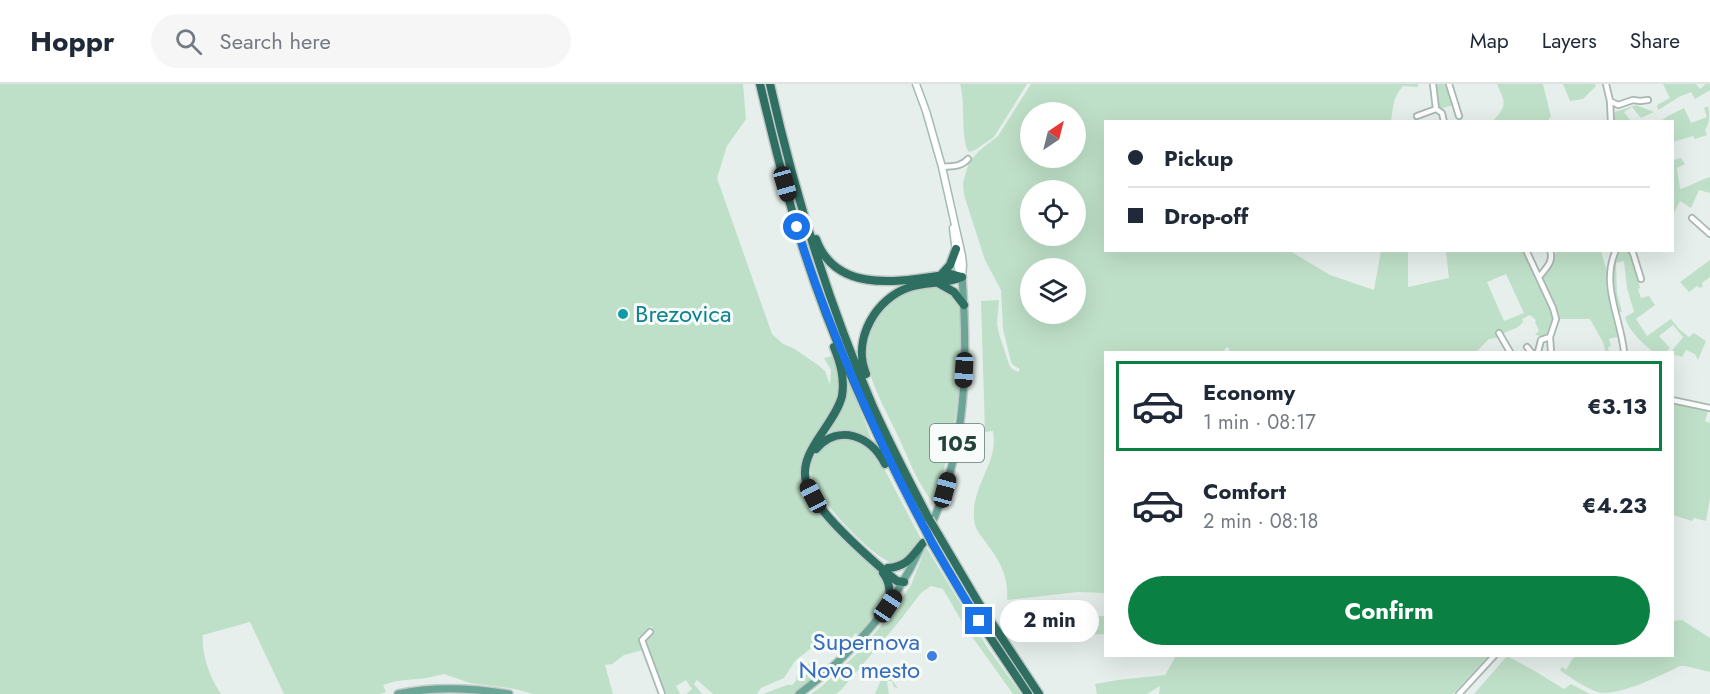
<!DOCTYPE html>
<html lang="en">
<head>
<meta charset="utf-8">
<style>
	body { margin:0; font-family:Jost,sans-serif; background:#f6f6f7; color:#1f2937; height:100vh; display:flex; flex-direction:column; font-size:22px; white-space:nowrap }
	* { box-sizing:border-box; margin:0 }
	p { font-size:20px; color:#747a83 }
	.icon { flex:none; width:33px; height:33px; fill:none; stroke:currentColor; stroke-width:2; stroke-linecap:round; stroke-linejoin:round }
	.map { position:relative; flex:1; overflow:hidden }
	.sheet { position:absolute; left:1104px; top:267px; width:570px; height:306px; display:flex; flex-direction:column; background:#fff; border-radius:0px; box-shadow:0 6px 24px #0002 }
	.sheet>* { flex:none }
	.top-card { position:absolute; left:1104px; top:36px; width:570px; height:132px; border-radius:0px; box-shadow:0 6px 24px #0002; display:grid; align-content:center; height:132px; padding:0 24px; background:#fff }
	.needle { width:39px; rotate:35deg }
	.controls { position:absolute; left:1020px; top:18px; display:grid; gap:12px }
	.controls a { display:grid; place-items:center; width:66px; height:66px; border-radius:50%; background:#fff; box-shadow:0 6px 24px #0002; font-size:30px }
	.end { position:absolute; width:27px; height:27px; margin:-14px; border:8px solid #1a73e8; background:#fff; box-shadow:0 0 0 3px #fff }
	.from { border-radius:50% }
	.bubble { position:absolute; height:42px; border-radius:21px; background:#fff; box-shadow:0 6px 24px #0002; font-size:20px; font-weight:700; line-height:42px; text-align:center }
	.car { position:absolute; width:18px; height:36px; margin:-18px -9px; border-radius:8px; box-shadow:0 0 4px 2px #0007; background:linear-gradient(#222 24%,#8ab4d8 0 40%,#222 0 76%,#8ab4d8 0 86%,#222 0) }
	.top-card b { display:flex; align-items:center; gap:21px; height:57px; font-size:22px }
	.top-card b+b { border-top:2px solid #e0e1e3 }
	.top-card i { width:15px; height:15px; background:#1f2937 }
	ul { padding:10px 0 0; list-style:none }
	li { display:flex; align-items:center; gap:18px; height:90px; margin:0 12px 9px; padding:0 12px; border:3px solid transparent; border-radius:0px }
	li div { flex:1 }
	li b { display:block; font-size:22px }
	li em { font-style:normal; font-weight:700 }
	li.active { border-color:#0b8043 }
	li>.icon { width:54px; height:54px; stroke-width:1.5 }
	.primary-button { display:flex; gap:12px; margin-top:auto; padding:12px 24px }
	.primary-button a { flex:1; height:69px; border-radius:36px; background:#0b8043; color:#fff; font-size:24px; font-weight:700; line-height:69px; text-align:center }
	header { display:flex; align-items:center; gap:36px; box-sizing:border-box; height:84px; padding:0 30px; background:#fff; border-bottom:2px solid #e0e1e3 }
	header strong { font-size:28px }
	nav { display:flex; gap:33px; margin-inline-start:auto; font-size:21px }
	.search { width:420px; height:54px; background:#f6f6f7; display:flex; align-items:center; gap:15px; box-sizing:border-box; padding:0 21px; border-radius:33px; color:#747a83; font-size:22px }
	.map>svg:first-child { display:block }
</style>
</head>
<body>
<header>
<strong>Hoppr</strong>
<div class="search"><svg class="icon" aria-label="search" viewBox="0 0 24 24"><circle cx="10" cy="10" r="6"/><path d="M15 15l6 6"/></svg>Search here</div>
<nav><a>Map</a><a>Layers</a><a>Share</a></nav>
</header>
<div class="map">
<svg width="1710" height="610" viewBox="0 0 1710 610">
	<rect width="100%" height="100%" fill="#e6efeb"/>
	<path fill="#bfe0c8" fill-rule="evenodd" d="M0 0H743L746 35 727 62 717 94 772 250 783 260 793 264 818 281 825 287 830 301 831 286 824 274 833 272 840 290V311L802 398 885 495C890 520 873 532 858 551L856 549 837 568 829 566 831 561H815L795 577 784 594 761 604 757 610H713L697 596 694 600 702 610H686L692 605 686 596 676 602 680 610H663L651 576 652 574 644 557 653 545 651 542 642 552H639V560L643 566 624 571 612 580 605 581 613 610H533L515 605 470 599 444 590 427 594 396 597 383 601 386 608 380 610H284L250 538 203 551C201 570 210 594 221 610H0Z
		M960 0H1027L994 53 975 66 969 68C960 56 966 19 960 0Z
		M1031 0H1418V3L1403 2C1393 13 1393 24 1391 37L1106 38V166L1290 167 1330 191 1374 206 1381 167H1408V203L1449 194 1446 167H1524L1552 227C1555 237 1551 247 1543 254L1535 250 1539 247 1535 238 1536 236 1530 231 1522 235 1523 238 1518 243 1502 250 1497 247 1499 251 1496 254 1489 255 1477 267 1478 268H1227L1230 265 1227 263 1224 266 1226 268H1106L1105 509 1078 508 1007 516C1009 494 1000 477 987 460 982 453 975 446 974 436 971 400 999 380 993 347L985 348 981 217 999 216 997 240 999 250 1009 280 1011 284 1018 288 1020 285 1013 281 1011 278 1003 245 1001 206 985 176 964 111 963 99 969 78 979 67 998 52ZM1030 28H1076V74H1030ZM1030 106H1076V152H1030ZM1030 184H1076V230H1030ZM1506 190 1524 229 1504 237 1487 198Z
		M1436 0H1445L1449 2 1454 21 1439 25 1437 23 1434 2Z
		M1497 0H1543L1551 33 1549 34V37H1493C1508 20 1505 19 1497 0Z
		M1563 0H1595L1596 2 1583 15 1570 17Z
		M1663 0H1696L1700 5 1706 0H1710V6L1695 15 1691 8 1679 13 1658 26 1657 21 1670 14Z
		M1636 21 1654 28 1641 34 1632 23 1624 28 1631 37H1615V28Z
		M1708 22C1710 31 1710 38 1705 46L1707 51 1695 55 1693 52 1673 58 1672 38 1661 37 1668 32 1684 24 1691 39 1707 33 1704 24Z
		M1681 74 1685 80 1677 84 1680 105C1691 102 1700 96 1710 93V109L1699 106 1691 124 1680 117 1673 131V76Z
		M1558 167H1601L1608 191V208L1617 241 1622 268 1617 253 1609 255 1611 262 1608 263 1609 268H1605L1604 260 1590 235H1558L1542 193 1554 177V171Z
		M1620 167H1626L1633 171 1640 204 1638 205 1641 214 1649 212 1655 221 1636 235 1647 252 1671 235 1679 245 1689 253 1694 249 1706 257 1698 276 1695 270 1686 266 1682 273 1676 271 1673 272 1672 268H1671L1683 253 1673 241 1659 252 1670 264 1666 268H1653C1643 259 1628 247 1625 233L1634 228 1627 204 1624 177 1616 179 1617 209 1622 228 1617 229C1612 205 1608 190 1620 167Z
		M1710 176V193L1702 199 1703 202 1700 204 1697 202 1689 208 1680 198Z
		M936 202C946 206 957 211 960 222 962 231 961 242 961 250 964 310 950 363 935 420 919 404 908 373 898 352 881 315 850 270 877 232 884 221 897 211 909 207 918 204 928 203 936 202Z
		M849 298 872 356C855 345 847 345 827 349 838 332 846 318 849 298Z
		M1673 319 1708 327 1705 337 1710 339V414L1706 437 1694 434 1692 437 1673 431Z
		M837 355H857L878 373 921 455C914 465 908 479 895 479 876 479 821 417 813 399 812 395 811 389 811 385 812 368 824 362 837 355Z
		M926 463 987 563 1021 610H1013L965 543 943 505 931 502 921 509 897 540 841 606 836 610H811L822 602 863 564 900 517 911 501Z
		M1105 532V550L1018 554 1009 539 1060 533Z
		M1682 536 1710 554V588L1685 582H1680C1660 592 1623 610 1601 609 1587 605 1572 595 1560 586L1562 583 1566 586 1573 574 1580 572H1672L1673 537Z
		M1176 572H1488L1453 610H1159L1160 602 1147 610H1097L1095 600 1118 596 1165 591Z
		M1507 572 1533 586 1564 605 1571 600 1590 610H1474Z
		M809 579 813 589 815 590 829 581H832L795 610H763L787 601H792L796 597 797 591 803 588Z
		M887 593 890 594 898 604 894 603 892 597H888L887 598 889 610H875L880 598Z"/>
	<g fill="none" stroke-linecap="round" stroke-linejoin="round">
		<defs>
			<path id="minor" d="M1433 0 1436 25 1442 29 1444 38
				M1449 0 1459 32
				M1606 0 1610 17 1611 38
				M1610 17 1618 21 1633 16 1640 17 1648 16
				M1417 32 1436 25
				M942 83C952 82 961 83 968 75
				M1692 134 1710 150
				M1526 166 1553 224 1556 235 1550 253 1551 268
				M1616 166C1600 201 1621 234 1624 268
				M1631 166 1633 169 1641 195
				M1539 193C1546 184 1554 178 1550 166
				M1499 249 1510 268
				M1527 263 1531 268
				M1538 268 1541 256 1550 253
				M1672 316 1710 324
				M650 548 642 556 662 610
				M1459 610 1494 572"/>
			<path id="secondary" d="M916 0 926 27 942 83 962 172 963 181 962 193
				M953 144 958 184 961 193"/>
			<path id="primary" d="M931 441C967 364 968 277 962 193
				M398 610C435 602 472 604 509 610
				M799 610C851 572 893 524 920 465"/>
			<path id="motorway" d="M760 0C773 55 786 110 803 164 834 261 877 355 925 445
				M770 0C795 111 829 221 874 325 891 362 910 399 929 435
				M816 155C837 213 905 196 951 190L962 193
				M940 192 950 181 956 165
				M938 199 954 208 964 221
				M834 263C840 278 845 294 842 312 835 341 798 367 806 398 813 425 866 471 888 490L897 497 904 498
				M866 290C852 255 876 214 910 203 927 198 945 200 962 193
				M816 365C839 339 871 352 885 380
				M938 450 978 518 1039 610
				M932 459 968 520 1028 610
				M888 484C908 482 911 473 923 459
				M883 489C891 500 890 509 888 522"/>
		</defs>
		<use href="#minor" stroke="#a8b8b2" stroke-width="8"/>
		<use href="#secondary" stroke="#a4bbb3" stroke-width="9"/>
		<use href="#primary" stroke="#c2cac8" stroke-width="10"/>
		<use href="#motorway" stroke="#c2cac8" stroke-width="11"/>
		<use href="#minor" stroke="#fff" stroke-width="4.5"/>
		<use href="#secondary" stroke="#fff" stroke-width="6"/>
		<use href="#primary" stroke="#6aa596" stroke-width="7"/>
		<use href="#motorway" stroke="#2f6f62" stroke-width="8"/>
		<defs>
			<path id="motorway-bridge" d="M929 435 938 450
				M925 445 932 459"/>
		</defs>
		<use href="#motorway-bridge" stroke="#c2cac8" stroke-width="11" stroke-linecap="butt"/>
		<use href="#motorway-bridge" stroke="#2f6f62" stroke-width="8"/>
	</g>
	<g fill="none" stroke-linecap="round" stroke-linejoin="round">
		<path stroke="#1a73e8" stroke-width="8" d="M797 143C812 195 833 247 854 297 890 381 930 461 979 537"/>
	</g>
	<circle fill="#0f9aa8" stroke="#f7fbf9" stroke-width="2" cx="623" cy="230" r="6"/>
	<circle fill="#3f7fe0" stroke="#f7fbf9" stroke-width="2" cx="932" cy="572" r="6"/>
	<g text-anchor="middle" stroke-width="6" stroke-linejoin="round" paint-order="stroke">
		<rect fill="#f7fbf9" stroke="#637a73" stroke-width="1.5" x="930" y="340" width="54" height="38" rx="4.5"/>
		<g font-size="22" font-weight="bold" fill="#24423a">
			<text x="957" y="367">105</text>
		</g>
		<g font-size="24" fill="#0d838f" stroke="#f7fbf9" text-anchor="start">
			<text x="635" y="238">Brezovica</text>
		</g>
		<g font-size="24" fill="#366cbe" stroke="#f7fbf9" text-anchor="end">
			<text x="920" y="566">Supernova<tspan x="920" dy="28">Novo mesto</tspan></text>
		</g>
	</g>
</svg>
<div class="controls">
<a><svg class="needle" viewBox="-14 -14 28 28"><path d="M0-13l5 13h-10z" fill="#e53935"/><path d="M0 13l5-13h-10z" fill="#747a83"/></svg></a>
<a><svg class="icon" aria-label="locate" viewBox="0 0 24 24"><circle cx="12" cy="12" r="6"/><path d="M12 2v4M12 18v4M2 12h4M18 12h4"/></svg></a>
<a><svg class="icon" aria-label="layers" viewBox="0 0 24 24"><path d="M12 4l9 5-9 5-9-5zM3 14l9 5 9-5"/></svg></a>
</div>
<i class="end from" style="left:797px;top:143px"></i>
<i class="end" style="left:979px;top:537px"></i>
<div class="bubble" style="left:1000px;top:516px;width:99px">2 min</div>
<i class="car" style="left:785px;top:100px;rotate:164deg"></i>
<i class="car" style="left:964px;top:286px;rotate:183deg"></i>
<i class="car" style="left:945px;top:406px;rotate:15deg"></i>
<i class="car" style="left:813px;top:412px;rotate:332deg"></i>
<i class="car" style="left:888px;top:522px;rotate:34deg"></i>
<div class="top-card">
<b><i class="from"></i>Pickup</b>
<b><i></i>Drop-off</b>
</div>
<section class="sheet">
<ul>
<li class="active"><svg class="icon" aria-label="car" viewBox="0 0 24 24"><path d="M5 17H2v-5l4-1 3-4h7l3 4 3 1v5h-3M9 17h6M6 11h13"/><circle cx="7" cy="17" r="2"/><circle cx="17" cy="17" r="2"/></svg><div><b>Economy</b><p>1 min · 08:17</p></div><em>€3.13</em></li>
<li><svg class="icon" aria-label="car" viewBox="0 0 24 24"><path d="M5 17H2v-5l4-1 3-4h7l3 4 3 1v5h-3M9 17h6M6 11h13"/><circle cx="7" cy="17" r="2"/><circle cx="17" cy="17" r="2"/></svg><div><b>Comfort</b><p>2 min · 08:18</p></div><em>€4.23</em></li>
</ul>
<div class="primary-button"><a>Confirm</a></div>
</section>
</div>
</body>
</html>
